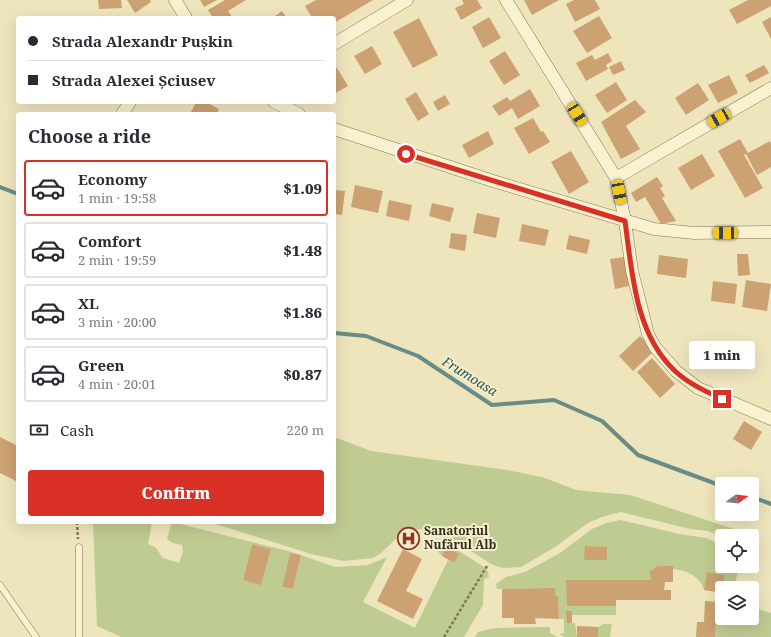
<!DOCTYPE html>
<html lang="en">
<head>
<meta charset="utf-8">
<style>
	body { margin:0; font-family:"Noto Serif",serif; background:#f2f2f3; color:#2b2b33; height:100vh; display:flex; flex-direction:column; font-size:15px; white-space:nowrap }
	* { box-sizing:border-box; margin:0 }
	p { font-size:13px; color:#7c7c81 }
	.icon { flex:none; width:22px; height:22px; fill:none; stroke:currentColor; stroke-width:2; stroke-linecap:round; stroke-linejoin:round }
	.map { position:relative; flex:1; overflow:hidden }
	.side { position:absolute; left:16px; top:112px; width:320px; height:412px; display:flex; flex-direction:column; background:#fff; border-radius:4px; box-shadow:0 4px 16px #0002 }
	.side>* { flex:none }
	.top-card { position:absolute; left:16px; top:16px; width:320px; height:88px; border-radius:4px; box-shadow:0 4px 16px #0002; display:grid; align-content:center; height:88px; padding:0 12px; background:#fff }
	.needle { width:26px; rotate:75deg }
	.fabs { position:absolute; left:715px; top:477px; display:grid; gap:8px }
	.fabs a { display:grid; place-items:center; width:44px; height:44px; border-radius:4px; background:#fff; box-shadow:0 4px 16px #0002; font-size:20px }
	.end { position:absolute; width:18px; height:18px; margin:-9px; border:5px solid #d93025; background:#fff; box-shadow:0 0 0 2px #fff }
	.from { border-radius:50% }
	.bubble { position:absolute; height:28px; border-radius:4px; background:#fff; box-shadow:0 4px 16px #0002; font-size:13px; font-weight:800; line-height:28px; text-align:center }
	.car { position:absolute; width:12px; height:24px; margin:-12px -6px; border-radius:5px; box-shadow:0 0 3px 1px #0007; background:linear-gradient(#f5c518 24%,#345 0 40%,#f5c518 0 76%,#345 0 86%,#f5c518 0) }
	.top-card b { display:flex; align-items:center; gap:14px; height:38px; font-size:15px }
	.top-card b+b { border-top:1px solid #e1e1e2 }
	.top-card i { width:10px; height:10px; background:#2b2b33 }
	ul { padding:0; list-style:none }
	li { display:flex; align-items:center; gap:12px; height:56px; margin:0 8px 6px; padding:0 4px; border:2px solid #e1e1e2; border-radius:4px }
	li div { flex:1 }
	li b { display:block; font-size:15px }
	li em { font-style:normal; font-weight:800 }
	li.active { border-color:#d93025 }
	li>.icon { width:36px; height:36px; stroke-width:1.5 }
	h2 { padding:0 12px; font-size:18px; line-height:48px }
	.pay { display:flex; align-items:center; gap:10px; height:44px; padding:0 12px; font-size:15px }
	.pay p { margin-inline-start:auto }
	.button { display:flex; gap:8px; margin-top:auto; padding:8px 12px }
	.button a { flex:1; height:46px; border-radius:4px; background:#d93025; color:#fff; font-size:16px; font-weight:800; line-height:46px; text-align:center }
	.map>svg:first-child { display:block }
</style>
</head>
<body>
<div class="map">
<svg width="771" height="637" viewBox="0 0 771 637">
	<rect width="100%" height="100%" fill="#eee5bd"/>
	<path fill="#becb91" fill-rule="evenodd" d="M334 437 371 451 507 470 542 477 576 490 630 495 746 533 745 536 722 537 708 531 690 529 621 512 602 517 588 523 555 547 521 567 503 568 493 565 447 536 420 529 401 534 381 553 373 558 344 561 311 554 209 522H334Z
		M621 520 679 534 706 538 722 545V566H739L734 588H723L725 575 708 572 704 590C701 577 687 570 673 569V566L649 572 651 580H567V606H616V615H572V623H575L577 637H564L559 634 564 633V619H559L558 597 555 596V588L497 589 496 584 506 577 525 572 560 553 592 529 606 523Z
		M93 522H152L148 544 155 547 163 558 179 563 183 552 182 545 172 543 167 539 172 522 292 552 335 567 368 565 387 557 363 602 415 628 448 560 454 563 458 554 446 547 442 556 433 546 436 539 445 542 487 569 489 577 484 579 483 605 464 637H121L97 626ZM252 544 271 549 261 584 243 579ZM290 553 301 555 293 589 282 587Z
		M722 604V618H752V607L771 613V637H715L716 624 720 623Z
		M603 624H612L610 637H598V627Z
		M540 627H550V633L558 637H475L478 632 494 628Z"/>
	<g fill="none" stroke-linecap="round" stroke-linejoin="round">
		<path stroke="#688c87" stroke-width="4" d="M0 187 18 194
			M334 333 366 336 418 356 492 405 554 400 602 421 638 455 722 486
			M752 497 771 504"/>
	</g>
	<path fill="#cca272" d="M98 0H121L122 8 99 9Z
		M127 0H150L151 2 135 13Z
		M200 0H217L204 7Z
		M225 0H246L228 11 233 18H213L208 10Z
		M316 0H373L334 23V18H312L305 6Z
		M462 0H477L482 8 461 20 455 8 464 4Z
		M524 0H559L532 15Z
		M574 0H595L600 9 575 22 566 4Z
		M748 0H771V6L737 24 729 10Z
		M282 11 287 18H272Z
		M599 16 612 38 587 53 573 31Z
		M489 17 501 38 483 48 472 27Z
		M771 17V39L762 22Z
		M419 18 438 55 413 68 393 32Z
		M372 46 382 64 365 74 354 56Z
		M505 51 520 75 504 85 489 61Z
		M608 53 612 61 606 65 608 69 586 81 576 63 592 55 595 60Z
		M621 61 625 70 613 75 609 67Z
		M764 65 769 73 750 83 745 75Z
		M337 68 348 86 334 94V70Z
		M729 75 738 93 718 103 708 85Z
		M616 82 627 100 607 113 595 95Z
		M698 83 709 100 686 115 675 98Z
		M530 89 540 106 518 119 512 108 499 116 492 106 507 97 510 101Z
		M416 92 429 114 418 121 405 99Z
		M445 95 450 104 438 111 433 102Z
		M635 100 646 112 626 126 640 149 621 159 601 122Z
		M196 102H206L219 109 217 114H190Z
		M533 118 541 132 543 131 550 142 529 154 514 128Z
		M488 131 494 144 469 158 462 145Z
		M740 139 748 153 770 141 771 144V167L757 175 746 154 744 155 763 188 745 198 718 151Z
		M571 151 589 182 569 194 551 162Z
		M702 154 715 176 691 190 678 168Z
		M657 177 663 186 660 188 665 196 662 198 676 221 661 224 645 197 636 202 631 193Z
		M355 185 383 191 378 213 351 207Z
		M334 190 345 191 342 215 334 214Z
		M389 200 412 205 409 221 386 216Z
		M432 203 454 208 450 222 429 216Z
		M477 213 500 218 496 238 473 233Z
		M522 224 549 230 545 246 519 241Z
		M451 233 467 235 465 251 449 248Z
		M569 235 590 240 587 254 566 249Z
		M737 254H748L750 275 738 276Z
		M659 255 688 259 686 278 657 274Z
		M624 257 629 286 615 289 610 259Z
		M746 280 771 284 767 311 742 307Z
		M713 281 737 284 735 304 711 301Z
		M640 336 654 351 633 371 619 356Z
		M652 358 675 384 660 398 637 372Z
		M744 421 762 432 751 450 733 439Z
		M0 437 18 446V482L0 473Z
		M252 544 271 549 261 585 243 580Z
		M585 546 607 547V560H584Z
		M446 547 459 554 454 563 442 556Z
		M403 549 422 559 406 591 423 599 413 619 377 601Z
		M290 553 301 555 293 589 282 587Z
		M658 566H673V582H665L664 590H671V600H616V606H567L566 580H651L649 572Z
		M707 572 725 575 722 593 704 590Z
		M549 588H555V596H558L559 619 535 618 536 624H514V618H502V589Z
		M705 601 722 602 720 624H716L715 637H696L697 622H704Z
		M566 611H572V623H567Z
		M577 626 598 627V637H577Z"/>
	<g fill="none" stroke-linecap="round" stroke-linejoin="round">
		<defs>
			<path id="service" d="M79 547V637
				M0 585 36 637"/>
			<path id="minor" d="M175 0 186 18
				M506 0 616 178 625 221 632 271 648 334 655 347 676 371 698 388 771 419
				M334 44 407 0
				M274 102 299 114
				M122 114 130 102
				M334 129 493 181 654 229 694 233 771 232
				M616 178 771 88"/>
		</defs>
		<use href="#service" stroke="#857556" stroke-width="7"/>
		<use href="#minor" stroke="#857556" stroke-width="13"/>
		<path stroke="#857556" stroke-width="2.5" stroke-dasharray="3 2" stroke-linecap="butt" d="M77 522 78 539
			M444 637 487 566"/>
		<use href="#service" stroke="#f9f1d0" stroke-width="6"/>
		<use href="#minor" stroke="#f9f1d0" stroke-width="12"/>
	</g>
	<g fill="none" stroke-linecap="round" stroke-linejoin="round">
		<path stroke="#d93025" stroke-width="5" d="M406 154 625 221C632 272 635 334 675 371 689 384 705 391 722 399"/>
	</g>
	<defs>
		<symbol id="hospital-ring" viewBox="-11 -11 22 22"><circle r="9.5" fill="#f5eecc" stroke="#943226" stroke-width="1.5"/><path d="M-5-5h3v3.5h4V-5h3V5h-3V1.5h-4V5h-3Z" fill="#943226"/></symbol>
	</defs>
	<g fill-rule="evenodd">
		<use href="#hospital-ring" x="396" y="526" width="25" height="25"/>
	</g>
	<g text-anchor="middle" stroke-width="4" stroke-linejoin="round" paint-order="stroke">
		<g font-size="12" font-weight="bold" fill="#342a1b" stroke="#f5eecc" text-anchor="start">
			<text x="424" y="535">Sanatoriul<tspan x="424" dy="14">Nufărul Alb</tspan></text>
		</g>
		<g font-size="13" font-style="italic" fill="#2a5254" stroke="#f5eecc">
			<text transform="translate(470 376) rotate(32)" y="5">Frumoasa</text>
		</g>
	</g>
</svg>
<div class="fabs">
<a><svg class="needle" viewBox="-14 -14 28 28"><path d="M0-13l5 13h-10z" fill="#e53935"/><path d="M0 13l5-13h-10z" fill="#7c7c81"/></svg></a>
<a><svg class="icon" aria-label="locate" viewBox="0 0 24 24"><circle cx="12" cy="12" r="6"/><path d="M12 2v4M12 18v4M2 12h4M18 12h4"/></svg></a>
<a><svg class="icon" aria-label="layers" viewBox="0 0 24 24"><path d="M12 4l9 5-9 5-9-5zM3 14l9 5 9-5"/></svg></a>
</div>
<i class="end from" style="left:406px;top:154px"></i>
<i class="end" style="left:722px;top:399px"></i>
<div class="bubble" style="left:689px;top:341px;width:66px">1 min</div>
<i class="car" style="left:577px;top:114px;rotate:148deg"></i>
<i class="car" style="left:719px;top:118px;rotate:240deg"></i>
<i class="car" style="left:619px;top:192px;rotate:169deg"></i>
<i class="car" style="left:725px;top:233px;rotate:270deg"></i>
<div class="top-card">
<b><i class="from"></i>Strada Alexandr Pușkin</b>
<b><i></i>Strada Alexei Șciusev</b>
</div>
<section class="side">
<h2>Choose a ride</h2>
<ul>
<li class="active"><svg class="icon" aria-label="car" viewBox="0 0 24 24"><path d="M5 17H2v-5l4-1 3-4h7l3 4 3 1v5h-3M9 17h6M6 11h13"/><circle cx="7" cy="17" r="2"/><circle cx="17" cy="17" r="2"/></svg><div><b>Economy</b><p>1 min · 19:58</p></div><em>$1.09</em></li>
<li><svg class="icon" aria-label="car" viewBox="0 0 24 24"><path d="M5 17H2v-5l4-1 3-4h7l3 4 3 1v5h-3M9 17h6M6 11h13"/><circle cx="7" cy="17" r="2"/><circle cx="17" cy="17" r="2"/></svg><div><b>Comfort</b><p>2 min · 19:59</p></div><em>$1.48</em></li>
<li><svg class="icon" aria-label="car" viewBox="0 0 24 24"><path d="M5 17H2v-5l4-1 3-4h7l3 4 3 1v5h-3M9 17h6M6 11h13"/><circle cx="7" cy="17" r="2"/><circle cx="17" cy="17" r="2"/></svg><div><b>XL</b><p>3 min · 20:00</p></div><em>$1.86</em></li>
<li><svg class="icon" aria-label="car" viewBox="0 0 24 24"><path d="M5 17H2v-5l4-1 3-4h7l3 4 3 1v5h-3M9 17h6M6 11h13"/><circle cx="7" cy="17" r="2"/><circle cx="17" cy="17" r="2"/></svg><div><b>Green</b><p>4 min · 20:01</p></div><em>$0.87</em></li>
</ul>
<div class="pay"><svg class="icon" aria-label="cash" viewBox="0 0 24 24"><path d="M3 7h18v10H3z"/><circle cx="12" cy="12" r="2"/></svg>Cash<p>220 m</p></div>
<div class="button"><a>Confirm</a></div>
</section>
</div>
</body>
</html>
